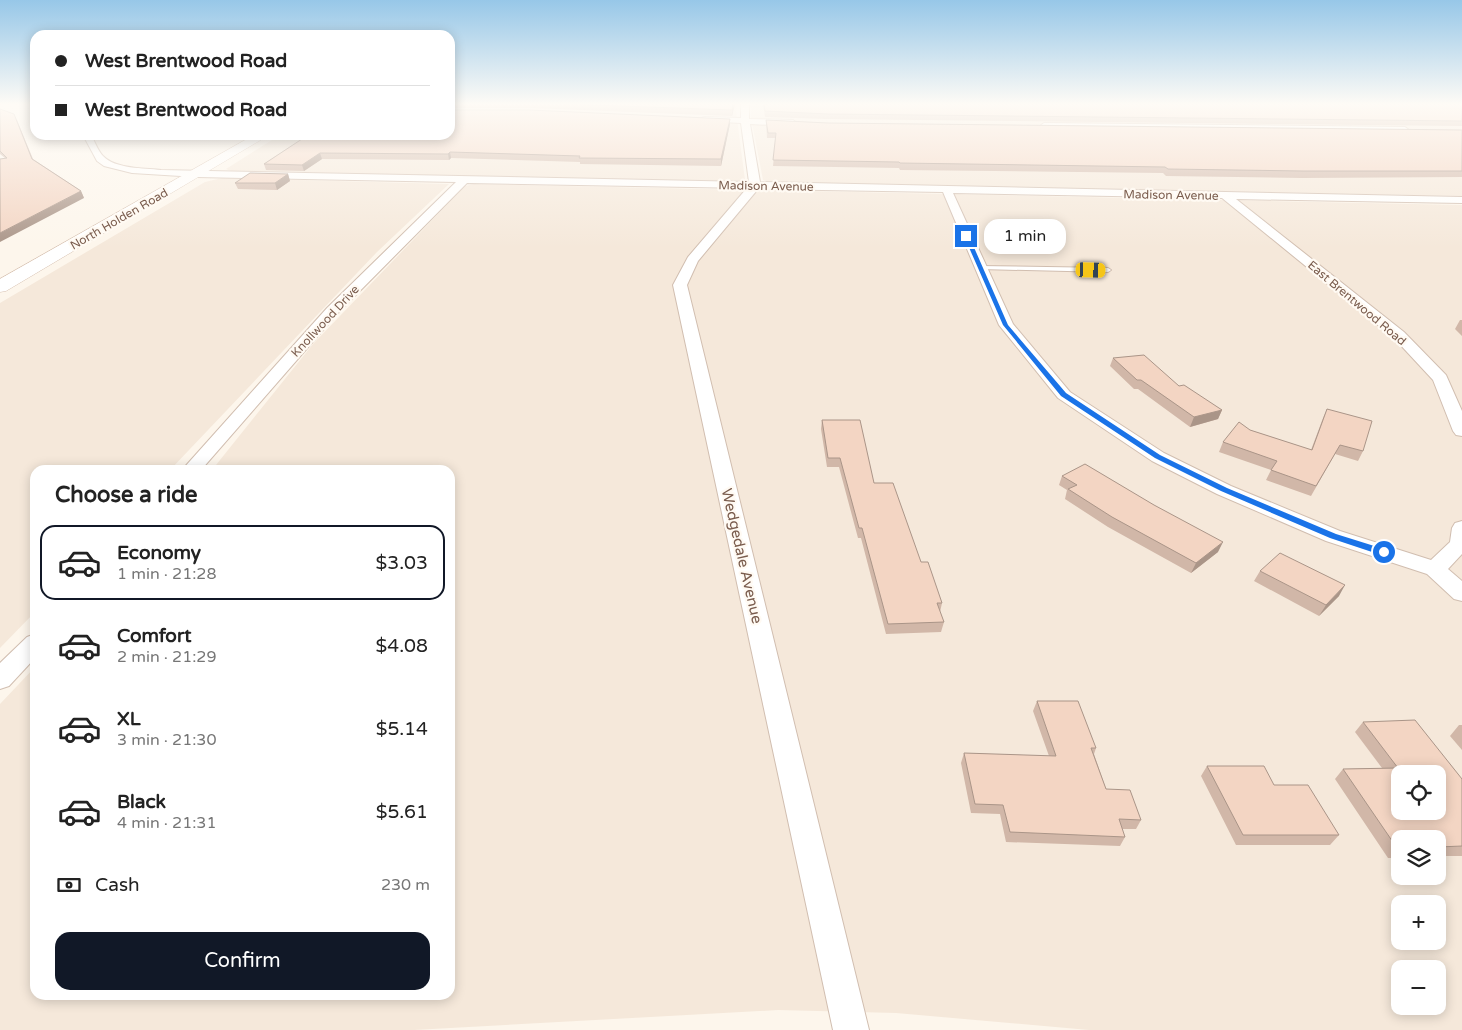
<!DOCTYPE html>
<html lang="en">
<head>
<meta charset="utf-8">
<style>
	body { margin:0; font-family:"Varela Round",sans-serif; background:#f6f6f6; color:#222; height:100vh; display:flex; flex-direction:column; font-size:19px; white-space:nowrap }
	* { box-sizing:border-box; margin:0 }
	p { font-size:16px; color:#767676 }
	.icon { flex:none; width:28px; height:28px; fill:none; stroke:currentColor; stroke-width:2; stroke-linecap:round; stroke-linejoin:round }
	.map { position:relative; flex:1; overflow:hidden }
	.side { position:absolute; left:30px; top:465px; width:425px; height:535px; display:flex; flex-direction:column; background:#fff; border-radius:15px; box-shadow:0 2px 12px #0003 }
	.side>* { flex:none }
	.hud { position:absolute; left:30px; top:30px; width:425px; height:110px; border-radius:15px; box-shadow:0 2px 12px #0003; display:grid; align-content:center; height:110px; padding:0 25px; background:#fff }
	.controls { position:absolute; left:1391px; top:765px; display:grid; gap:10px }
	.controls a { display:grid; place-items:center; width:55px; height:55px; border-radius:10px; background:#fff; box-shadow:0 2px 12px #0003; font-size:25px }
	.end { position:absolute; width:22px; height:22px; margin:-11px; border:6px solid #1a73e8; background:#fff; box-shadow:0 0 0 2px #fff }
	.from { border-radius:50% }
	.bubble { position:absolute; height:35px; border-radius:15px; background:#fff; box-shadow:0 2px 12px #0003; font-size:16px; font-weight:600; line-height:35px; text-align:center }
	.car { position:absolute; width:15px; height:30px; margin:-15px -8px; border-radius:6px; box-shadow:0 0 4px 1px #0007; background:linear-gradient(#f5c518 24%,#345 0 40%,#f5c518 0 76%,#345 0 86%,#f5c518 0) }
	.hud b { display:flex; align-items:center; gap:18px; height:48px; font-size:19px }
	.hud b+b { border-top:1px solid #e0e0e0 }
	.hud i { width:12px; height:12px; background:#222 }
	ul { padding:0; list-style:none }
	li { display:flex; align-items:center; gap:15px; height:75px; margin:0 10px 8px; padding:0 15px; border:2px solid transparent; border-radius:15px }
	li div { flex:1 }
	li b { display:block; font-size:19px }
	li em { font-style:normal; font-weight:600 }
	li.active { border-color:#111827 }
	li>.icon { width:45px; height:45px; stroke-width:1.5 }
	h2 { padding:0 25px; font-size:22px; line-height:60px }
	.pay { display:flex; align-items:center; gap:12px; height:55px; padding:0 25px; font-size:19px }
	.pay p { margin-inline-start:auto }
	.button { display:flex; gap:10px; margin-top:auto; padding:10px 25px }
	.button a { flex:1; height:58px; border-radius:15px; background:#111827; color:#fff; font-size:20px; font-weight:600; line-height:58px; text-align:center }
	.map>svg:first-child { display:block }
</style>
</head>
<body>
<div class="map">
<svg width="1462" height="1030" viewBox="0 0 1462 1030">
	<rect width="100%" height="100%" fill="#fdf6ec"/>
	<path fill="#f5e8da" fill-rule="evenodd" d="M450 104H737L736 111 745 180 736 182 231 171 226 169 280 135H450Z
		M751 104H1462V196L768 182 763 180 751 118Z
		M222 178 449 184 377 252 170 470H35V612L0 648V303L205 182Z
		M474 184 1462 205V1030H1089L896 1013 778 1010 414 1030H0V704L35 667V995H450V470H212L313 344 465 186ZM1400 774H1438V811H1400ZM1400 839H1438V876H1400ZM1400 904H1438V941H1400ZM1400 969H1438V1006H1400Z"/>
	<g fill="none" stroke-linecap="round" stroke-linejoin="round">
		<defs>
			<path id="service" d="M978 266 1108 268 1111 270 1108 272 980 269 977 267Z"/>
			<path id="minor" d="M741 104H749V119L793 120 797 123 793 126 750 124 760 182 1462 197V203L1236 199 1404 332 1446 375 1462 411V436L1456 435 1453 431 1433 380 1394 338 1222 198 953 193 1013 324 1070 392 1164 453 1231 486 1340 531 1431 560 1450 542 1452 528 1455 523 1462 521V554L1448 569 1462 581V601L1454 599 1427 574 1326 541 1217 494 1152 461 1058 398 999 325 943 192 758 189 698 261 687 285 869 1030H833L673 285 688 257 747 188 467 183 337 314 201 470H182L327 308 456 182 197 177 132 173 104 166 97 161 83 135H91C95 142 98 151 103 156 115 169 144 168 161 170L749 182 741 123 704 121 700 119 704 117 741 118Z
				M1044 123 1405 127 1409 130 1405 133 1041 128 1040 126Z
				M35 634V658L9 686 0 689V663L27 637Z"/>
			<path id="secondary" d="M254 135H269L6 291 0 292V279Z"/>
		</defs>
		<use href="#service" stroke="#d1beb0" stroke-width="2"/>
		<use href="#minor" stroke="#d1beb0" stroke-width="2"/>
		<use href="#secondary" stroke="#d6c0b0" stroke-width="1"/>
		<use href="#service" fill="#fff" fill-rule="evenodd"/>
		<use href="#minor" fill="#fff" fill-rule="evenodd"/>
		<use href="#secondary" fill="#fff" fill-rule="evenodd"/>
	</g>
	<path fill="#d1b7a8" d="M450 104H735L732 116 530 108H450Z
		M763 104H1462V126L828 119 765 117Z
		M0 109 17 120 33 159 81 191 84 198 5 158 0 154Z
		M766 120 828 123 1462 130V177L1301 178 1166 176 1163 173 900 170 899 168 773 166 776 138H767Z
		M730 124 721 166 580 164V162L451 158 449 160 322 159 304 171 266 170 264 164 308 135Z
		M134 135H200L190 140H137Z
		M288 174 290 181 277 190 238 189 235 183Z
		M1460 320H1462V336L1455 329Z
		M1113 358 1179 386 1222 410 1218 419 1190 427 1138 389H1134L1110 366Z
		M1327 409 1363 451 1358 461 1335 454 1311 496 1266 480 1271 470 1219 452 1223 442 1250 430 1311 450 1323 418Z
		M822 420 874 483 921 562 942 603 940 612 944 622 941 632 886 634 861 538H858L839 467H827L821 429Z
		M1062 476 1218 552 1191 573 1108 527 1065 499 1067 490 1059 485Z
		M1260 571 1339 596 1319 616 1254 581Z
		M1037 701 1096 748 1094 754 1106 789 1141 820 1136 829H1122L1125 837 1120 846 1006 842 1000 814 971 813 961 763 964 753 1049 756 1033 711Z
		M1363 722 1462 779V856H1438V839H1400V858H1388L1335 779 1343 769 1382 768 1355 732Z
		M1459 725H1462V750L1450 736Z
		M1207 766 1274 785 1339 835 1330 845H1236L1201 776Z"/>
	<path fill="#aa9588" d="M733 104H735L732 116V110Z
		M730 119V124L721 166V159Z
		M188 135H200L190 140Z
		M450 152 451 158 449 160 448 154Z
		M320 153 322 159 304 171 302 165Z
		M288 174 290 181 277 190 275 183Z
		M81 191 84 198 0 242V233Z
		M1222 410 1218 419 1190 427 1194 417Z
		M1223 542 1218 552 1191 573 1196 563Z
		M1345 585 1339 596 1319 616 1326 605Z"/>
	<path fill="#f3d5c3" stroke="#aa9588" fill-rule="evenodd" d="M564 104H733L732 110Z
		M764 104H1462V121L828 114 765 111Z
		M0 109 14 114 32 159 81 191 0 233V159L7 158 0 151Z
		M450 110H529L730 119 721 159 579 158 580 156 450 152 448 154 320 153 302 165 264 164 308 135H450Z
		M766 120 828 123 1462 130V171H1303L1168 169 1165 167 900 163 899 162 773 160 776 133H768Z
		M250 173 288 174 275 183H235Z
		M1144 355 1179 386 1184 385 1222 410 1194 417 1141 380H1137L1113 358Z
		M1327 409 1372 421 1363 451 1340 445 1316 486 1271 470 1277 461 1223 442 1239 422 1250 430 1312 450Z
		M822 420H860L874 483H893L921 562H928L942 603H937L944 622 888 624 862 528H859L840 458H828Z
		M1085 464 1154 505 1223 542 1196 563 1112 517 1068 489 1077 485 1062 476Z
		M1280 553 1345 585 1326 605 1260 571Z
		M1037 701H1078L1096 748H1091L1106 789 1130 790 1141 820 1119 819 1125 837 1010 832 1003 805 975 804 964 753 1056 756Z
		M1415 720 1462 779V846L1438 847V839H1400V848H1397L1343 769 1398 768 1363 722ZM1400 774H1438V811H1400Z
		M1207 766H1264L1274 785H1308L1339 835H1243Z"/>
	<linearGradient id="sky" x2="0" y2="1"><stop stop-color="#97c7e8"/><stop offset="0.42" stop-color="#fefbf6"/><stop offset="1" stop-color="#fefbf6" stop-opacity="0"/></linearGradient>
	<rect width="1462" height="248" fill="url(#sky)"/>
	<path fill="#1a73e8" d="M966 235 969 236 1008 325 1066 393 1160 455 1227 488 1336 534 1387 550V555H1381L1330 538 1221 491 1155 458 1061 396 1003 325 964 236Z"/>
	<g text-anchor="middle" stroke-width="4.5" stroke-linejoin="round" paint-order="stroke">
		<g font-size="12" fill="#7a5c4d" stroke="#fffaf3">
			<text transform="translate(766 186) rotate(1)" y="4">Madison Avenue</text>
			<text transform="translate(1171 195) rotate(1)" y="4">Madison Avenue</text>
			<text transform="translate(119 219) rotate(-30)" y="4">North Holden Road</text>
			<text transform="translate(1357 303) rotate(40)" y="4">East Brentwood Road</text>
			<text transform="translate(325 321) rotate(-47)" y="4">Knollwood Drive</text>
		</g>
		<g font-size="15" fill="#7a5c4d" stroke="#fffaf3">
			<text transform="translate(742 556) rotate(77)" y="5">Wedgedale Avenue</text>
		</g>
	</g>
</svg>
<div class="controls">
<a><svg class="icon" aria-label="locate" viewBox="0 0 24 24"><circle cx="12" cy="12" r="6"/><path d="M12 2v4M12 18v4M2 12h4M18 12h4"/></svg></a>
<a><svg class="icon" aria-label="layers" viewBox="0 0 24 24"><path d="M12 4l9 5-9 5-9-5zM3 14l9 5 9-5"/></svg></a>
<a>+</a>
<a>−</a>
</div>
<i class="end from" style="left:1384px;top:552px"></i>
<i class="end" style="left:966px;top:236px"></i>
<div class="bubble" style="left:984px;top:219px;width:82px">1 min</div>
<i class="car" style="left:1091px;top:270px;rotate:92deg"></i>
<div class="hud">
<b><i class="from"></i>West Brentwood Road</b>
<b><i></i>West Brentwood Road</b>
</div>
<section class="side">
<h2>Choose a ride</h2>
<ul>
<li class="active"><svg class="icon" aria-label="car" viewBox="0 0 24 24"><path d="M5 17H2v-5l4-1 3-4h7l3 4 3 1v5h-3M9 17h6M6 11h13"/><circle cx="7" cy="17" r="2"/><circle cx="17" cy="17" r="2"/></svg><div><b>Economy</b><p>1 min · 21:28</p></div><em>$3.03</em></li>
<li><svg class="icon" aria-label="car" viewBox="0 0 24 24"><path d="M5 17H2v-5l4-1 3-4h7l3 4 3 1v5h-3M9 17h6M6 11h13"/><circle cx="7" cy="17" r="2"/><circle cx="17" cy="17" r="2"/></svg><div><b>Comfort</b><p>2 min · 21:29</p></div><em>$4.08</em></li>
<li><svg class="icon" aria-label="car" viewBox="0 0 24 24"><path d="M5 17H2v-5l4-1 3-4h7l3 4 3 1v5h-3M9 17h6M6 11h13"/><circle cx="7" cy="17" r="2"/><circle cx="17" cy="17" r="2"/></svg><div><b>XL</b><p>3 min · 21:30</p></div><em>$5.14</em></li>
<li><svg class="icon" aria-label="car" viewBox="0 0 24 24"><path d="M5 17H2v-5l4-1 3-4h7l3 4 3 1v5h-3M9 17h6M6 11h13"/><circle cx="7" cy="17" r="2"/><circle cx="17" cy="17" r="2"/></svg><div><b>Black</b><p>4 min · 21:31</p></div><em>$5.61</em></li>
</ul>
<div class="pay"><svg class="icon" aria-label="cash" viewBox="0 0 24 24"><path d="M3 7h18v10H3z"/><circle cx="12" cy="12" r="2"/></svg>Cash<p>230 m</p></div>
<div class="button"><a>Confirm</a></div>
</section>
</div>
</body>
</html>
